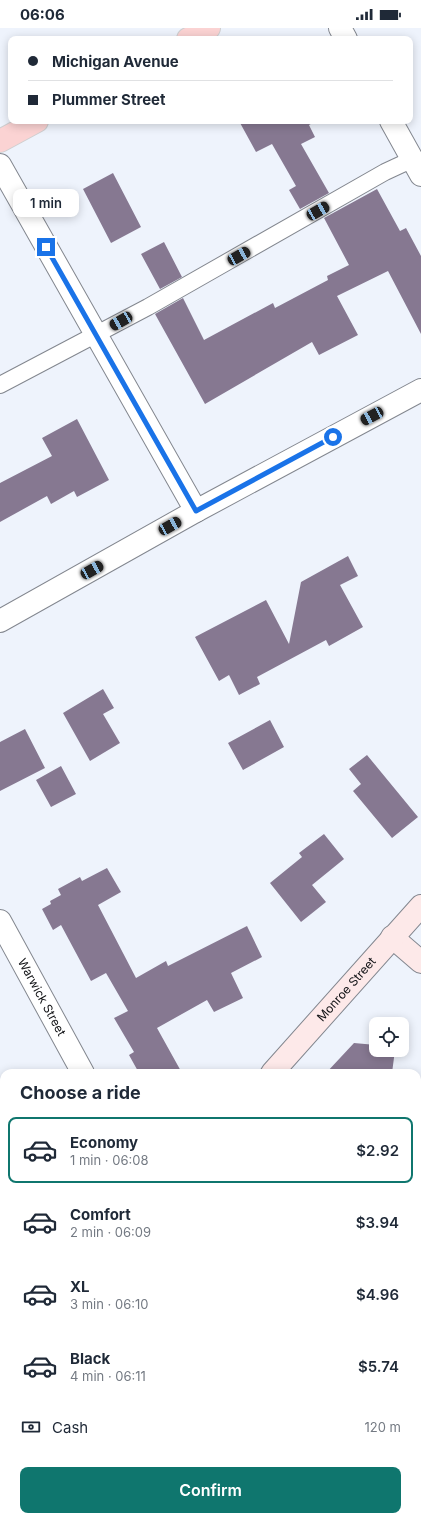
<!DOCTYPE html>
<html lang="en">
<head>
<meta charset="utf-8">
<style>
	body { margin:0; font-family:Inter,sans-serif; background:#f6f6f7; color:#1f2937; height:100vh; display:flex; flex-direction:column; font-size:15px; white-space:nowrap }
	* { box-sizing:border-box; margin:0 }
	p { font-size:13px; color:#747a83 }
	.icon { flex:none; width:22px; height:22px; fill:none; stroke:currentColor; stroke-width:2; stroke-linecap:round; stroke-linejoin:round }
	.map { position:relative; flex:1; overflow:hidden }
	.drawer { position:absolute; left:0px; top:1041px; width:421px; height:452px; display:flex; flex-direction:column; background:#fff; border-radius:12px 12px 0 0; box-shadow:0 2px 10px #0003 }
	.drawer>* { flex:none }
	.hud { position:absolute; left:8px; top:8px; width:405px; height:88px; border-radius:8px; box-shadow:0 2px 10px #0003; display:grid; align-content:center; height:88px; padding:0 20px; background:#fff }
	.fabs { position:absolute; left:369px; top:989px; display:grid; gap:8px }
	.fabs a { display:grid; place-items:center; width:40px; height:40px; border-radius:8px; background:#fff; box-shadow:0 2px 10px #0003; font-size:20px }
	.end { position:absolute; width:18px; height:18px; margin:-9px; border:5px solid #1a73e8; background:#fff; box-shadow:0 0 0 2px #fff }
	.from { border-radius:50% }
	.bubble { position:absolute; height:28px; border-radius:8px; background:#fff; box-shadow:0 2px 10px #0003; font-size:13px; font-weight:600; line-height:28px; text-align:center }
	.car { position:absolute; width:12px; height:24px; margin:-12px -6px; border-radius:5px; box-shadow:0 0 3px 1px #0007; background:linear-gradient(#222 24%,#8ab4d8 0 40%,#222 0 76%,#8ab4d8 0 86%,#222 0) }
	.hud b { display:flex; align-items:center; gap:14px; height:38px; font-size:15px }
	.hud b+b { border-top:1px solid #e0e1e3 }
	.hud i { width:10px; height:10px; background:#1f2937 }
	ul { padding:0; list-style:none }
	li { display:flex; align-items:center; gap:12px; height:66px; margin:0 8px 6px; padding:0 12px; border:2px solid transparent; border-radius:8px }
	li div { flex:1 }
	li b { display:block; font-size:15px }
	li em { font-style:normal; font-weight:600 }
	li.active { border-color:#0f766e }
	li>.icon { width:36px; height:36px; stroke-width:1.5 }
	h2 { padding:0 20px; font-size:18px; line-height:48px }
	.pay { display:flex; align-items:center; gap:10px; height:44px; padding:0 20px; font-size:15px }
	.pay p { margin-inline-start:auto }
	.button { display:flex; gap:8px; margin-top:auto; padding:8px 20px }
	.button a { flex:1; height:46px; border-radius:8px; background:#0f766e; color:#fff; font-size:16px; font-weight:600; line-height:46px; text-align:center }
	.status { display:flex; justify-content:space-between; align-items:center; height:28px; padding:0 20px; background:#fff; direction:ltr }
	.status svg { height:11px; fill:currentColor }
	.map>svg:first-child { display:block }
</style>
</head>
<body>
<div class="status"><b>06:06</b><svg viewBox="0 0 49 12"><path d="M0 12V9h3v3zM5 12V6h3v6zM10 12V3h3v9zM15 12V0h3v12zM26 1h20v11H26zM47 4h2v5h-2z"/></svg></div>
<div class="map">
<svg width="421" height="1493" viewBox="0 0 421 1493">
	<rect width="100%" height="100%" fill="#eef3fc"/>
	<path fill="#b9c5a9" d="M92 1489H216L219 1493H91Z"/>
	<path fill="#867891" d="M239 93H316L309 97 315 109 301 116 329 165 300 181 289 162 296 158 272 116 256 124Z
		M113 145 141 199 111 215 83 161Z
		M377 161 400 203 406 200 421 228V306L388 243 337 268 358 307 319 327 312 314 205 376 155 286 183 270 204 312 273 275 275 280 328 252 327 248 349 237 324 190Z
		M164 214 182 249 160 261 141 226Z
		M77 391 109 452 77 469 74 463 51 476 47 468 0 494V455L52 428 42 410Z
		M348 528 358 548 340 557 363 599 329 618 326 612 257 649 260 656 239 667 229 647 219 653 195 609 266 572 289 616 301 554Z
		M103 661 114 680 103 686 120 715 90 733 63 685Z
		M270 692 284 719 243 742 228 715Z
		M25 701 45 740 0 763V714Z
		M367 727 418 789 392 810 353 763 361 756 349 741Z
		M61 738 76 766 51 779 36 752Z
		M324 806 344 831 312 857 326 874 301 894 270 855 302 829 299 825Z
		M107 840 121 864 98 877 136 950 166 933 168 938 247 898 262 929 231 945 243 970 214 984 207 972 157 1000 182 1045H139L129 1027 134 1024 114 990 128 983 106 945 91 953 61 897 53 902 42 881 51 876 50 873 61 867 58 861 80 849 82 853Z
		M354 1015 376 1017V1022H395L392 1045H326Z"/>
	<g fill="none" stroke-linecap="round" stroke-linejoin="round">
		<defs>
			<path id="lane" d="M0 357 148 279 385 144 413 131"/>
			<g id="street">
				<path d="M340 0 346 11"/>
				<path d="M391 93 421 147"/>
				<path d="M0 137 196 483"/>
				<path d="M0 593 196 483 421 362"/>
				<path id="s1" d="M0 893 83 1045"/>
				<path d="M417 1228 421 1196"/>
				<path d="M417 1358H421"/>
				<path d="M382 1493V1489"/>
			</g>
			<g id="secondary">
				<path d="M392 909 421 934"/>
				<path id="s2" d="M272 1045 421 878"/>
				<path d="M0 1352 4 1348"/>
			</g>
			<path id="primary" d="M188 11 209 0
				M0 113 37 93"/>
		</defs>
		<use href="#lane" stroke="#83878f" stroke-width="18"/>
		<use href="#street" stroke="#83878f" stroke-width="24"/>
		<use href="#secondary" stroke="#83878f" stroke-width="24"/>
		<use href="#primary" stroke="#cfcfd0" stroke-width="24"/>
		<use href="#lane" stroke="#fff" stroke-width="16"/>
		<use href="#street" stroke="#fff" stroke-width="22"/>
		<use href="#secondary" stroke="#fde9e9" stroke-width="22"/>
		<use href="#primary" stroke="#fbd3d3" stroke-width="22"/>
	</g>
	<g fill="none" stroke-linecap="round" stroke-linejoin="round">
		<path stroke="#1a73e8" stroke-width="5" d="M46 219 196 483 333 409"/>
	</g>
	<g text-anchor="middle" stroke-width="3" stroke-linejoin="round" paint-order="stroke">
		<g font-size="12" fill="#101114" stroke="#fff">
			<text dy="4" stroke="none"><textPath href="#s2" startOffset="112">Monroe Street</textPath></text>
			<text dy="4" stroke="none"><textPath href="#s1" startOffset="87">Warwick Street</textPath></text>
		</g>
	</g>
</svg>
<div class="fabs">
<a><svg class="icon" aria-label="locate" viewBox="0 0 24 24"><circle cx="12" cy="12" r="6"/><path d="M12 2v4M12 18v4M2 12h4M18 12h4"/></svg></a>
</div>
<i class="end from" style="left:333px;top:409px"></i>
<i class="end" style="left:46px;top:219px"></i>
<div class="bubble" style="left:13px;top:161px;width:66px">1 min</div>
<i class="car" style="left:318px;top:183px;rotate:60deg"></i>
<i class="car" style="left:239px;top:228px;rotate:61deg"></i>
<i class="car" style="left:121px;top:293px;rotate:240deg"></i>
<i class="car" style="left:372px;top:388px;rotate:242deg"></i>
<i class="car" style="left:170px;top:498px;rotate:61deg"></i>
<i class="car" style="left:92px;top:542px;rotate:61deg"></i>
<div class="hud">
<b><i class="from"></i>Michigan Avenue</b>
<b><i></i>Plummer Street</b>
</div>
<section class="drawer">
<h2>Choose a ride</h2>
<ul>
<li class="active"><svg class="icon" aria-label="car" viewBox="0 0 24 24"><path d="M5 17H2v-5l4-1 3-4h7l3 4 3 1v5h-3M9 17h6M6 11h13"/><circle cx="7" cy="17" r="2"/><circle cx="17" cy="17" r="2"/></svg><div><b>Economy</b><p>1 min · 06:08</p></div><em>$2.92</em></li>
<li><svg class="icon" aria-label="car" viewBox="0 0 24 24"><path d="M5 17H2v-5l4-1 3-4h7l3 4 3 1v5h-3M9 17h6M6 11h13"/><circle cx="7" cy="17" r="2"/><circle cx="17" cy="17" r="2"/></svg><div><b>Comfort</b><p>2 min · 06:09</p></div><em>$3.94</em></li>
<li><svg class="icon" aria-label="car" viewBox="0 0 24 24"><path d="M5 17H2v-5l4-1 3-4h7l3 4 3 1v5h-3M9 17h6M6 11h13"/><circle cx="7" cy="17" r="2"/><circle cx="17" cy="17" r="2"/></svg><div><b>XL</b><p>3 min · 06:10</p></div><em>$4.96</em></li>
<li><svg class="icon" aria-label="car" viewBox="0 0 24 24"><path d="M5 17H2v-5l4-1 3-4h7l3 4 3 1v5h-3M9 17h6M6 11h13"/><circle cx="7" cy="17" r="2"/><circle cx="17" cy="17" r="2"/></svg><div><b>Black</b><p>4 min · 06:11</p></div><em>$5.74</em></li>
</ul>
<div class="pay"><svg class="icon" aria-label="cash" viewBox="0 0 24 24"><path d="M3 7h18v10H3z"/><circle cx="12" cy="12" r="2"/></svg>Cash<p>120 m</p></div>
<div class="button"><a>Confirm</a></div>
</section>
</div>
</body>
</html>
